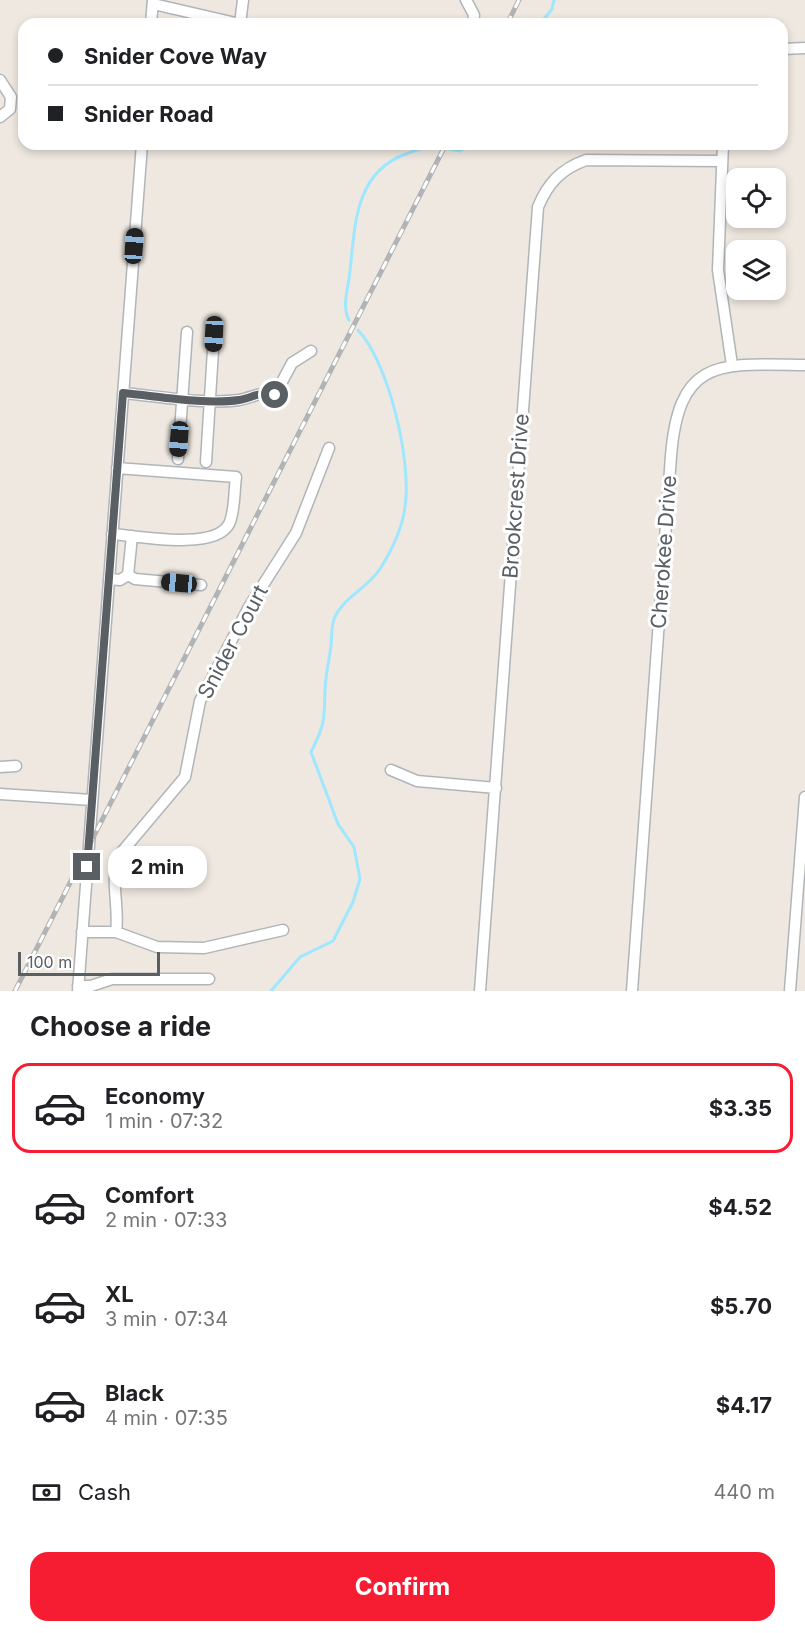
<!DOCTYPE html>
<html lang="en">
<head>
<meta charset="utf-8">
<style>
	body { margin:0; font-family:Inter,sans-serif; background:#f2f2f2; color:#202124; height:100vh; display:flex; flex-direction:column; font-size:22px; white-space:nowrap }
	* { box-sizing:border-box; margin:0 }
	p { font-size:20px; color:#757577 }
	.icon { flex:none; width:33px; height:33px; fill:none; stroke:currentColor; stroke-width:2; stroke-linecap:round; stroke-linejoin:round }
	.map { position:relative; height:991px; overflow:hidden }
	.sheet { display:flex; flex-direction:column; background:#fff; flex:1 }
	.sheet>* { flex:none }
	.hud { position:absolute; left:18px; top:18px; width:770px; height:132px; border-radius:18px; box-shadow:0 3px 9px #0003; display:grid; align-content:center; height:132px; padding:0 30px; background:#fff }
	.buttons { position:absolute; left:726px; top:168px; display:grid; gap:12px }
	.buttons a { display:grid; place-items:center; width:60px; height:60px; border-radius:12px; background:#fff; box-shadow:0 3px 9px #0003; font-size:30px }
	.scale { position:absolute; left:18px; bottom:15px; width:142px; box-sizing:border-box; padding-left:6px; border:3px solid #595f63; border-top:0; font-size:16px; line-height:21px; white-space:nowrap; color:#595f63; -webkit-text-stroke:4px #fff; paint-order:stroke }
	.end { position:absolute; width:27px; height:27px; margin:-14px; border:8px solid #595f63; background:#fff; box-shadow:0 0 0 3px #fff }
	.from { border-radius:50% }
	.bubble { position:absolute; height:42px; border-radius:18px; background:#fff; box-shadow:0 3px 9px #0003; font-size:20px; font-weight:700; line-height:42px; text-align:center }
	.car { position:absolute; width:18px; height:36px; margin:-18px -9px; border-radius:8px; box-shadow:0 0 4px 2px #0007; background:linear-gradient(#222 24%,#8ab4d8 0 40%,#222 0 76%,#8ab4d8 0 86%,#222 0) }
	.hud b { display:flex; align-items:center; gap:21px; height:57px; font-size:22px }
	.hud b+b { border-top:2px solid #e0e0e0 }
	.hud i { width:15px; height:15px; background:#202124 }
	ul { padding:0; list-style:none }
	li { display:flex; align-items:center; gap:18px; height:90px; margin:0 12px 9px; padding:0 18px; border:3px solid transparent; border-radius:18px }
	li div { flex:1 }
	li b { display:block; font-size:22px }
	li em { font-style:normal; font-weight:700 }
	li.current { border-color:#f61d32 }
	li>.icon { width:54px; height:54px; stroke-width:1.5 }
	h2 { padding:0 30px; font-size:27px; line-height:72px }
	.pay { display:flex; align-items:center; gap:15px; height:66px; padding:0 30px; font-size:22px }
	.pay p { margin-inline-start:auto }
	.button { display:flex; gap:12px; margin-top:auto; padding:12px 30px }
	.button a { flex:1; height:69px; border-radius:18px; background:#f61d32; color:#fff; font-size:24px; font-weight:700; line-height:69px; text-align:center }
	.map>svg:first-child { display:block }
</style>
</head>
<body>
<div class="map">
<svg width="805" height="991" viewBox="0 0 805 991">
	<rect width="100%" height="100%" fill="#eee8e0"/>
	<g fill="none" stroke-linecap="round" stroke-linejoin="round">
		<path stroke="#9fe6ff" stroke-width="3" d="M540 24 552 9 554 0
			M450 149 460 151 470 144
			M349 320C341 305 349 287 350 271 355 225 355 172 406 154 417 150 425 146 437 148
			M271 991 300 957 333 941 353 902 360 879 354 847 338 824 311 752C325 724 324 722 325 691 325 677 329 661 331 646 332 638 331 627 334 619 343 597 368 588 380 569 392 550 402 530 405 507 412 462 389 363 358 330"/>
		<defs>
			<path id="minor" d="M466 0 474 15 473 24
				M153 4 240 24
				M151 24 153 0
				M240 24 243 0
				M782 49 805 48
				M0 80 11 97 10 109 0 117
				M723 144 718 270 732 365
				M123 393C158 396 204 405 239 400 252 398 262 390 275 395L292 363 311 351
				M178 459 187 332
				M206 462 214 334
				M112 534C137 536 215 551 229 524 235 512 234 491 236 477L117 468
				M128 575 135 579 201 585
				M109 579 120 580 128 575 132 536
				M0 767 16 766
				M391 770 417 781 496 788
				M0 794 92 800
				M82 932H116L157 947 204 948 283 930
				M116 932C120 906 108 877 121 853L185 777 200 701 249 607 296 533 329 448
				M78 986H91L112 979H209
				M78 991 142 144
				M480 991 538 207C548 183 561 169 586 160L722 161
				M632 991 671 456C679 356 721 364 805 365
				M790 991 805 797"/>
		</defs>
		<use href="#minor" stroke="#b1b5b9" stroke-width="13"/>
		<use href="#minor" stroke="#fff" stroke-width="10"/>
		<defs>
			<path id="rail" d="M507 24 519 0
				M15 991 446 144"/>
		</defs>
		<use href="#rail" stroke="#b2b3b4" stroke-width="5"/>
		<use href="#rail" stroke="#fff" stroke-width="3" stroke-dasharray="9" stroke-linecap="butt"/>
	</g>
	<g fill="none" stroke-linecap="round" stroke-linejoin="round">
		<path stroke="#595f63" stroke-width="8" d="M87 867 123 393C157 396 206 405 239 400 252 398 262 390 275 395"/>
	</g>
	<g text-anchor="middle" stroke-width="6" stroke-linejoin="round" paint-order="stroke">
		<g font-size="21" fill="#595f63" stroke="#fff">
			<text transform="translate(516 496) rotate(-86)" y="7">Brookcrest Drive</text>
			<text transform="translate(664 552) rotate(-86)" y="7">Cherokee Drive</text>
			<text transform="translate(233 642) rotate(-62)" y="7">Snider Court</text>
		</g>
	</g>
</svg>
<div class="buttons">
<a><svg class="icon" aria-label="locate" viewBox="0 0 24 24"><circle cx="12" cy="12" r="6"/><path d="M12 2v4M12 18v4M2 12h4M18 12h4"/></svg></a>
<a><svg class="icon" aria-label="layers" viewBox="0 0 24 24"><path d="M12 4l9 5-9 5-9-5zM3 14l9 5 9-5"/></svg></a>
</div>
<div class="scale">100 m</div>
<i class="end from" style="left:275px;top:395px"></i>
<i class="end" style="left:87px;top:867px"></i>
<div class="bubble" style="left:108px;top:846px;width:99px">2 min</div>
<i class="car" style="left:134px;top:246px;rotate:4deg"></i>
<i class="car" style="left:214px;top:334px;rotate:183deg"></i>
<i class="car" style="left:179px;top:439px;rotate:185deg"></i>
<i class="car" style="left:179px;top:583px;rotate:275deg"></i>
<div class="hud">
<b><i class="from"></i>Snider Cove Way</b>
<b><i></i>Snider Road</b>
</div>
</div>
<section class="sheet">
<h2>Choose a ride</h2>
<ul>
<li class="current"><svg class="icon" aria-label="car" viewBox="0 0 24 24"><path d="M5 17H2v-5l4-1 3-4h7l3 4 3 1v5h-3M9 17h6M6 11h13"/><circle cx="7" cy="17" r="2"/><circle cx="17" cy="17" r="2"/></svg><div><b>Economy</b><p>1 min · 07:32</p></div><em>$3.35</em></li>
<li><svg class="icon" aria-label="car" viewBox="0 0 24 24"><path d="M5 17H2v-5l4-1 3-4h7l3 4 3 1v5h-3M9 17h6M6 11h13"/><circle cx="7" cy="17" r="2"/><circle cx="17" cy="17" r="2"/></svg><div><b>Comfort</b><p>2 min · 07:33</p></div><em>$4.52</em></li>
<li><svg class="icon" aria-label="car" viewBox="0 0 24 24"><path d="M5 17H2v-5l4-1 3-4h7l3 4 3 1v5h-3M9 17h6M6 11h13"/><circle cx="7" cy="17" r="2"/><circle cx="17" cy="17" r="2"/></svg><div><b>XL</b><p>3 min · 07:34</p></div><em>$5.70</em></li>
<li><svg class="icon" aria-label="car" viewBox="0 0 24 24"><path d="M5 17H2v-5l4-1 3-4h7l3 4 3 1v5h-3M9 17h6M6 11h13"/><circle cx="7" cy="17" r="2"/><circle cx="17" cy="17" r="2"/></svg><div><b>Black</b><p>4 min · 07:35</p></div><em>$4.17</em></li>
</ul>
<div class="pay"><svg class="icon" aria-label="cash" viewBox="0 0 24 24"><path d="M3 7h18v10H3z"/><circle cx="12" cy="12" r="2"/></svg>Cash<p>440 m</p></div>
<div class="button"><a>Confirm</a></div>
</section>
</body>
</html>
